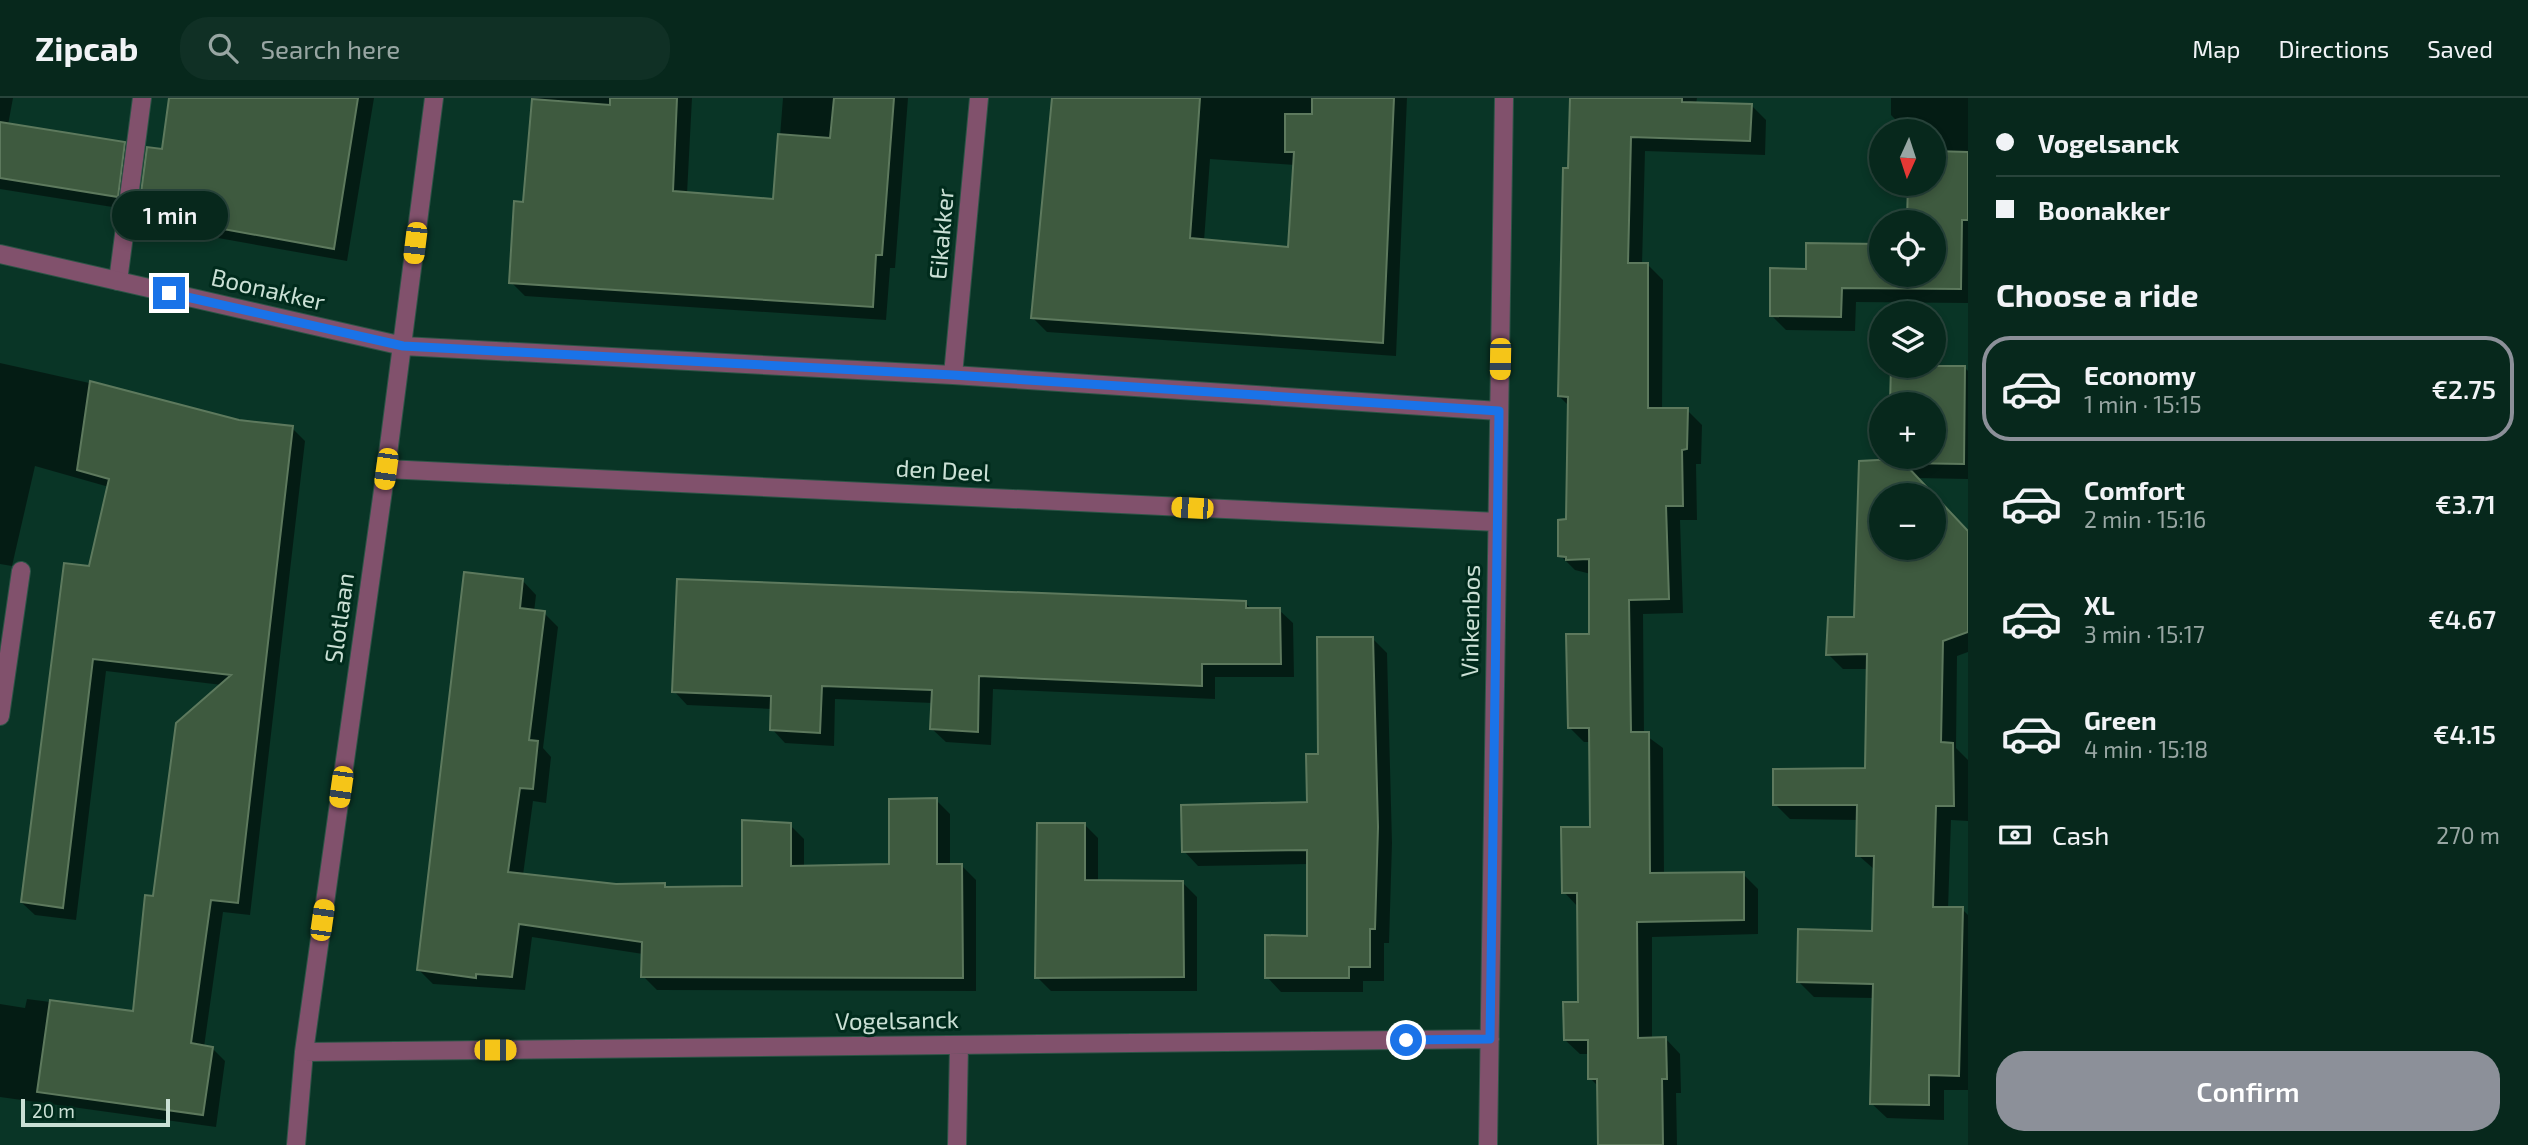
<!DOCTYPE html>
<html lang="en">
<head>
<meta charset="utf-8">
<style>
	body { margin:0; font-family:"Exo 2",sans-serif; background:#103025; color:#f1f3f6; height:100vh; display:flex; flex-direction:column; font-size:26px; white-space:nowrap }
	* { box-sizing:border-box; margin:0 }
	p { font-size:23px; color:#98a6a3 }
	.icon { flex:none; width:38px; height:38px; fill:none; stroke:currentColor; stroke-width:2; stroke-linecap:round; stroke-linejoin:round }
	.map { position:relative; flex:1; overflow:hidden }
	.details { display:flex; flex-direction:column; background:#07281c; width:560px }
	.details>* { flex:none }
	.banner { display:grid; align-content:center; height:154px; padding:0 28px; background:#07281c }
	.needle { width:46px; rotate:183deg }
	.buttons { position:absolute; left:1869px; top:21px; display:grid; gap:14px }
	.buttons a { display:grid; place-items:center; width:77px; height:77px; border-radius:50%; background:#07281c; box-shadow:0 4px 10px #0003,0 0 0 2px #28443b; font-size:35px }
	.scale { position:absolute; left:21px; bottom:18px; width:149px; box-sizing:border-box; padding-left:7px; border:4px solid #cae0d5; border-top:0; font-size:19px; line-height:24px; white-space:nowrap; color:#cae0d5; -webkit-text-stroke:5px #002b1c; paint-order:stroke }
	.end { position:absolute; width:32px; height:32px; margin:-16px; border:9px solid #1a73e8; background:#fff; box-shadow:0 0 0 4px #fff }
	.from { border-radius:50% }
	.bubble { position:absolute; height:49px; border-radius:24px; background:#07281c; box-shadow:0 4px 10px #0003,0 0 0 2px #28443b; font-size:23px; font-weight:600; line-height:49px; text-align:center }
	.car { position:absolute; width:21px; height:42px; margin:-21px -10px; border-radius:9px; box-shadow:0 0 5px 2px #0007; background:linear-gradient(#f5c518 24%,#345 0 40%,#f5c518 0 76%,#345 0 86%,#f5c518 0) }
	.banner b { display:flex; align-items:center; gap:24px; height:66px; font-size:26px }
	.banner b+b { border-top:2px solid #28443b }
	.banner i { width:18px; height:18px; background:#f1f3f6 }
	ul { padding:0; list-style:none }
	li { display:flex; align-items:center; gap:21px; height:105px; margin:0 14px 10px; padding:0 14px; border:4px solid transparent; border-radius:28px }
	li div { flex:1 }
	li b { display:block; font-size:26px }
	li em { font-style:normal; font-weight:600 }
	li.selected { border-color:#8c9099 }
	li>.icon { width:63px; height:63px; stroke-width:1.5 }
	h2 { padding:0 28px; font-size:32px; line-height:84px }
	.pay { display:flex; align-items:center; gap:18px; height:77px; padding:0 28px; font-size:26px }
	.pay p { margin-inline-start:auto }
	.action { display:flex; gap:14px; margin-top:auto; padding:14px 28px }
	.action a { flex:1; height:80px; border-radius:28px; background:#8c9099; color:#fff; font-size:28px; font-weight:600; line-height:80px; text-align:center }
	header { display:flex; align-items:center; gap:42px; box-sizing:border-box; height:98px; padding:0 35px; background:#07281c; border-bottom:2px solid #28443b }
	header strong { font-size:33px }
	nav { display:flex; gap:38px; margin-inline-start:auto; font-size:24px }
	.search { width:490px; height:63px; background:#103025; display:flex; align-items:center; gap:18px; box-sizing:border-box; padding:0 24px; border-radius:28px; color:#98a6a3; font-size:26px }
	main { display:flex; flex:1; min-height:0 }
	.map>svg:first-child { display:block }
</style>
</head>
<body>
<header>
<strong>Zipcab</strong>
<div class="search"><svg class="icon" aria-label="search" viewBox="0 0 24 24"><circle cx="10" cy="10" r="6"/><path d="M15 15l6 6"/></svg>Search here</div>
<nav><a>Map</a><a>Directions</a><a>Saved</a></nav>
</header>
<main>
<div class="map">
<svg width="1968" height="1047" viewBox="0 0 1968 1047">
	<rect width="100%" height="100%" fill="#093526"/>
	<path fill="#0007" fill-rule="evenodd" d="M0 0H13L8 27 124 46 138 60 131 112 0 91Z
		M171 0H374L347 163 162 130 148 116 149 109 142 102 163 53Z
		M534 0H692L687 96 775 103 783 0H908L895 170H890L886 222 525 198 511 184 525 105Z
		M1054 0H1407L1396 258 1047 234 1033 220ZM1210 61 1295 67 1289 150 1204 143Z
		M1572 0H1697L1696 6 1751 7 1766 22 1765 57 1645 53 1642 167H1648L1663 182 1662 312H1687L1702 327 1701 366H1696L1697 422H1680L1683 515 1643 516 1644 636 1663 650 1664 776H1743L1758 791V836L1652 839V941H1666L1680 956 1681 995H1676L1677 1047H1600L1599 989 1590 980V956H1580L1565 942 1580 906 1579 810 1564 794 1592 730 1591 644H1584L1569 629 1591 538V476L1575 472 1560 457 1567 423 1569 308 1559 298Z
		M1891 0H1968V205L1856 204 1855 233 1786 232 1771 217 1807 173 1808 147 1881 148V177H1934V124H1900L1909 123V86H1934V33L1906 32 1891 17Z
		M0 265 143 297 239 324 292 330 305 343 250 817 223 814 204 949 212 950 225 963 216 1029 0 999V906L25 910 27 901 135 915 154 800 222 587 106 573 76 822 35 817 21 804 109 389 35 368 12 468 0 466Z
		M1893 269H1964L1968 273V381L1916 380 1933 397H1881V450H1934V398L1968 435V554L1957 558 1956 650 1968 662V723L1951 722 1948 811H1962L1968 817V992H1944V1022L1887 1020 1871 1005 1874 900 1814 899 1799 884 1874 835 1875 772 1858 757 1859 722 1790 721 1775 706 1867 672 1868 571H1843L1828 556 1856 521 1860 364 1891 365V359H1934V306H1892Z
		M522 482 536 497 534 514 544 515 558 529 543 650 551 659 546 705 533 703 523 777 615 787H665L668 790 744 789 790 727 804 741V769L891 768 936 702 950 716V768H962L976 782V893L657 892 643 878V856L532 839 525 892 433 886 419 872Z
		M1245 505 1253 512H1279L1293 525 1294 579H1215V601L993 591 991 647 946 644 932 631 933 605 835 601 834 648 785 645 772 631V611L687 607 674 593Z
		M1372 540 1387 555 1392 745 1389 845H1384V883H1363V894H1281L1267 879 1309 840V766L1198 768 1184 753 1309 706 1320 657Z
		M1084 726 1098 740V784L1183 785 1197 799V893H1051L1037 879Z"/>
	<path fill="#3e5a3f" stroke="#5d795d" stroke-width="2" fill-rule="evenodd" d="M169 0H358L334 151 146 117 148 104 140 103 147 49 162 51Z
		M610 0H677L673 93 773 101 778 36 830 40 834 0H894L882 157H876L873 209 509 185 514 103 523 104 532 1 610 7Z
		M1052 0H1200L1190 140 1288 149 1294 54H1285V16H1312V0H1394L1383 245 1031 220Z
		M1570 0H1682V4L1752 6 1750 43 1631 39 1628 165H1648V310H1688L1687 351 1682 352 1683 408H1666L1669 501 1629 502 1631 634H1649L1650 775 1744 774V822L1637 824 1638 940 1666 939 1667 981H1662L1663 1047H1598L1597 981H1588V942H1564L1563 904H1578L1577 795H1562L1561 729H1590L1589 630H1568L1566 536H1589V461L1566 462V459L1558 458V422L1566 421 1568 299 1558 298 1563 70H1568Z
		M0 24 125 44 118 99 0 80Z
		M1934 53 1968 54V122H1962L1961 191 1842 190 1841 219 1770 218V170L1806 171V145L1881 146V177H1934V124H1898V121H1907L1908 86H1934Z
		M1891 268H1965L1964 366 1904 365 1968 433V534L1943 543 1941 644 1953 645 1954 708H1936L1933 809H1963L1959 978 1929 977V1007L1870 1006 1873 886 1797 884 1798 831 1872 833 1874 758H1856L1857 707H1773V671L1865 670 1867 556 1826 557 1828 519H1854L1859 363 1934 359V306H1890ZM1881 397H1934V450H1881Z
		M90 283 239 322 293 328 238 805 211 802 191 945 213 949 203 1017 37 994 50 902 133 913 145 797 153 798 176 625 231 577 93 561 63 810 21 804 64 465 89 468 109 381 77 372Z
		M464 474 523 481 520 510 545 513 529 642 538 643 533 691 520 690 508 774 616 786 665 785V789L742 788V722L791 725V768L889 766V701L937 700V766H962L963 880 641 879 642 844 519 826 512 879 476 876V880L417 872Z
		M677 481 1246 503V510H1280L1281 566H1202V588L979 578 978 634 930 631 932 592 822 588 820 635 770 632 771 598 672 594Z
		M1317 539H1373L1378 729 1375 831H1370V869H1349V880H1265V837L1307 838V752L1182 754 1181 707 1307 704 1306 656H1318Z
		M1037 725H1085V782L1183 783 1184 879 1035 880Z"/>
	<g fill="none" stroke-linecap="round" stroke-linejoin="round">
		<defs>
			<path id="service" d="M118 183 142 0
				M0 618 21 473"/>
			<path id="minor" d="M0 156 403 248 953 277 1499 313
				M953 277 979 0
				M386 371 1497 424
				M304 954 1490 941
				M296 1047 304 954 386 371 434 0
				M957 1047 959 947
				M1488 1047 1504 0"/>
		</defs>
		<use href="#service" stroke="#2c5446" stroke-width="20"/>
		<use href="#minor" stroke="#2c5446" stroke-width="20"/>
		<use href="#service" stroke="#81516c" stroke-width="18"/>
		<use href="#minor" stroke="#81516c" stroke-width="18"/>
	</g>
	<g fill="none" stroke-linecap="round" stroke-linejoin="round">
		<path stroke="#1a73e8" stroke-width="9" d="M169 195 403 248 953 277 1499 313 1490 941 1406 942"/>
	</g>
	<g text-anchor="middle" stroke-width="6" stroke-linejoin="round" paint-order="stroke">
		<g font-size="24" fill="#cae0d5" stroke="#002b1c">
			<text transform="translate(942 136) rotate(-85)" y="8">Eikakker</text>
			<text transform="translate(268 192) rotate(13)" y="8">Boonakker</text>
			<text transform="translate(943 373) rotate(3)" y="8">den Deel</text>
			<text transform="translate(340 520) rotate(-82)" y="8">Slotlaan</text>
			<text transform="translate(1471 523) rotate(-89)" y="8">Vinkenbos</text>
			<text transform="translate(897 923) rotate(-1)" y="8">Vogelsanck</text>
		</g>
	</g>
</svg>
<div class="buttons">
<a><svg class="needle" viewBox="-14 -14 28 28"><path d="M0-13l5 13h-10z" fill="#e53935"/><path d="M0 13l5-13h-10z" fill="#98a6a3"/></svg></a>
<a><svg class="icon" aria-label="locate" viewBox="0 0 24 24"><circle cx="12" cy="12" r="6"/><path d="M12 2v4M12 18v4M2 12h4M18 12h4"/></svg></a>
<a><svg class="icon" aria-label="layers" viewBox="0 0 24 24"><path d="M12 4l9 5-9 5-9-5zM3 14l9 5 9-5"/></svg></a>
<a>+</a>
<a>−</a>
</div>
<div class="scale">20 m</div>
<i class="end from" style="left:1406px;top:942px"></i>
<i class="end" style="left:169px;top:195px"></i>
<div class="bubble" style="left:112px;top:93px;width:116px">1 min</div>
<i class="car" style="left:415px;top:145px;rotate:187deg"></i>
<i class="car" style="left:1500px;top:261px;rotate:181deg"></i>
<i class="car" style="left:386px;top:371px;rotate:188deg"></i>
<i class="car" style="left:1192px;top:410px;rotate:273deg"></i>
<i class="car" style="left:341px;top:689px;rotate:188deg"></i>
<i class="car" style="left:322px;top:822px;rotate:8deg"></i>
<i class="car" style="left:495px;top:952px;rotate:90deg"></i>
</div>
<section class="details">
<div class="banner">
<b><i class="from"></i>Vogelsanck</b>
<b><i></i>Boonakker</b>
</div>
<h2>Choose a ride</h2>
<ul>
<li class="selected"><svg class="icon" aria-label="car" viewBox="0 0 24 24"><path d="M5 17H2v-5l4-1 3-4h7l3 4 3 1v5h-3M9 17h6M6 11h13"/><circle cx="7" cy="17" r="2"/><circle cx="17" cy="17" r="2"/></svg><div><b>Economy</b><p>1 min · 15:15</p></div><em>€2.75</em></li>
<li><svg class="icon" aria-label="car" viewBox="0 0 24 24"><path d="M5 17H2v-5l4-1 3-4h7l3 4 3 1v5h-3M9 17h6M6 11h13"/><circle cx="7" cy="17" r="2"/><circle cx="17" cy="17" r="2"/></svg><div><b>Comfort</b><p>2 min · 15:16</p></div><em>€3.71</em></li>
<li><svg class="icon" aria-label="car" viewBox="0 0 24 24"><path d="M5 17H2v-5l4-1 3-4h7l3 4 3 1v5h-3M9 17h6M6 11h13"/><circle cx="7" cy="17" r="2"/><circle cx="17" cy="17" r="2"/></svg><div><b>XL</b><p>3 min · 15:17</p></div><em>€4.67</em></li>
<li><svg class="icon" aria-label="car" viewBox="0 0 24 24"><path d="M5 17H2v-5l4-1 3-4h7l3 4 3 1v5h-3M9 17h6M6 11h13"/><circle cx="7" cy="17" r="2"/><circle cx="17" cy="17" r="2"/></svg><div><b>Green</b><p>4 min · 15:18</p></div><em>€4.15</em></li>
</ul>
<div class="pay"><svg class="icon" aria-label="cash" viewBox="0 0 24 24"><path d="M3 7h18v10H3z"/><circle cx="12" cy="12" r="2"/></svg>Cash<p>270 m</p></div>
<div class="action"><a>Confirm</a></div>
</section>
</main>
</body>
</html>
